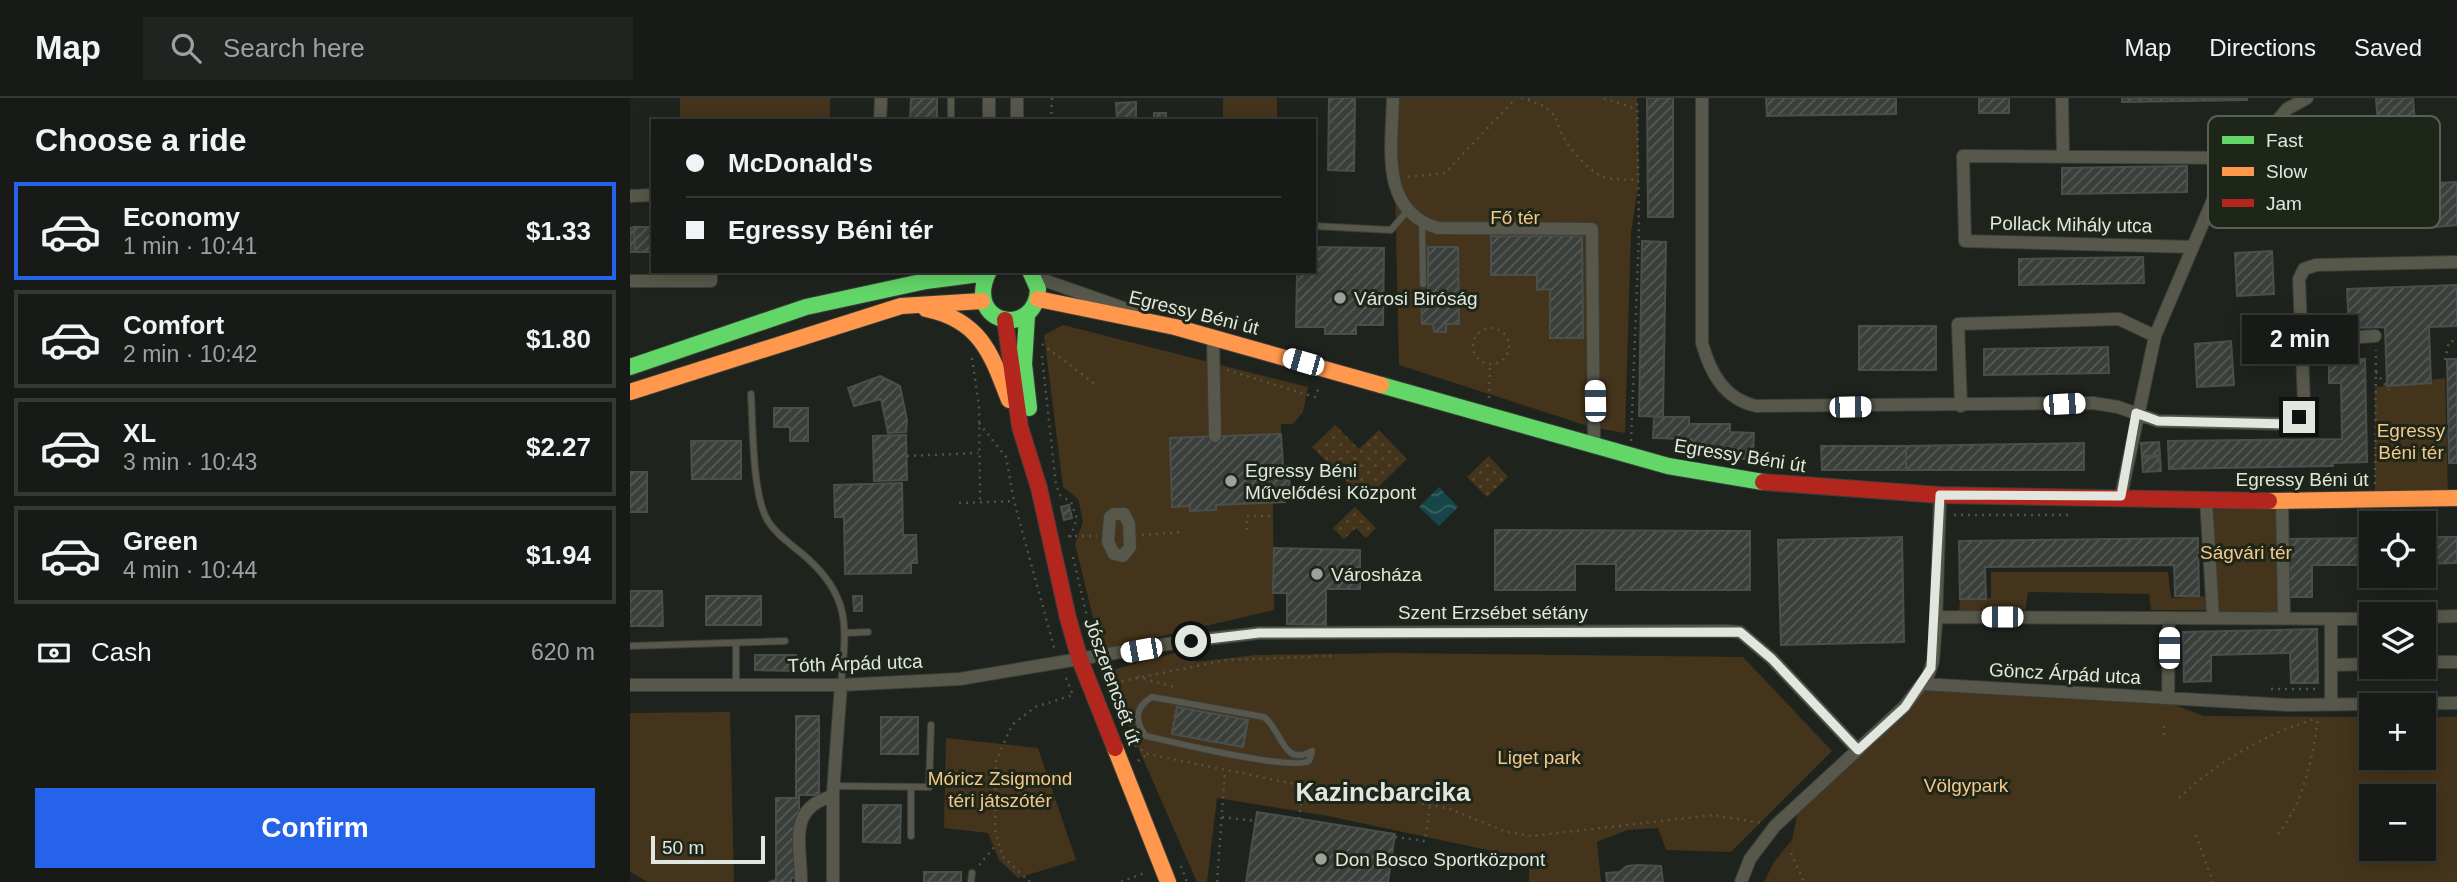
<!DOCTYPE html>
<html lang="en">
<head>
<meta charset="utf-8">
<style>
	body { margin:0; font-family:Helvetica,sans-serif; background:#20231f; color:#f1f3f6; height:100vh; display:flex; flex-direction:column; font-size:26px; white-space:nowrap }
	* { box-sizing:border-box; margin:0 }
	p { font-size:23px; color:#9ea1a1 }
	.icon { flex:none; width:38px; height:38px; fill:none; stroke:currentColor; stroke-width:2; stroke-linecap:round; stroke-linejoin:round }
	.map { position:relative; flex:1; overflow:hidden }
	.panel { display:flex; flex-direction:column; background:#171a16; width:630px }
	.panel>* { flex:none }
	.banner { position:absolute; left:21px; top:21px; width:665px; height:154px; border-radius:0px; box-shadow:0 4px 18px #0003,0 0 0 2px #363835; display:grid; align-content:center; height:154px; padding:0 35px; background:#171a16 }
	.buttons { position:absolute; left:1729px; top:413px; display:grid; gap:14px }
	.buttons a { display:grid; place-items:center; width:77px; height:77px; border-radius:0px; background:#171a16; box-shadow:0 4px 18px #0003,0 0 0 2px #363835; font-size:35px }
	.scale { position:absolute; left:21px; bottom:18px; width:114px; box-sizing:border-box; padding-left:7px; border:4px solid #e1e7df; border-top:0; font-size:19px; line-height:24px; white-space:nowrap; color:#e1e7df; -webkit-text-stroke:5px #1e261a; paint-order:stroke }
	.end { position:absolute; width:32px; height:32px; margin:-16px; border:9px solid #e1e7df; background:#111; box-shadow:0 0 0 4px #111 }
	.from { border-radius:50% }
	.bubble { position:absolute; height:49px; border-radius:0px; background:#171a16; box-shadow:0 4px 18px #0003,0 0 0 2px #363835; font-size:23px; font-weight:700; line-height:49px; text-align:center }
	.car { position:absolute; width:21px; height:42px; margin:-21px -10px; border-radius:9px; box-shadow:0 0 5px 2px #0007; background:linear-gradient(#fff 24%,#345 0 40%,#fff 0 76%,#345 0 86%,#fff 0) }
	.banner b { display:flex; align-items:center; gap:24px; height:66px; font-size:26px }
	.banner b+b { border-top:2px solid #363835 }
	.banner i { width:18px; height:18px; background:#f1f3f6 }
	ul { padding:0; list-style:none }
	li { display:flex; align-items:center; gap:21px; height:98px; margin:0 14px 10px; padding:0 21px; border:4px solid #363835; border-radius:0px }
	li div { flex:1 }
	li b { display:block; font-size:26px }
	li em { font-style:normal; font-weight:700 }
	li.active { border-color:#2563eb }
	li>.icon { width:63px; height:63px; stroke-width:1.5 }
	h2 { padding:0 35px; font-size:32px; line-height:84px }
	.pay { display:flex; align-items:center; gap:18px; height:77px; padding:0 35px; font-size:26px }
	.pay p { margin-inline-start:auto }
	.cta { display:flex; gap:14px; margin-top:auto; padding:14px 35px }
	.cta a { flex:1; height:80px; border-radius:0px; background:#2563eb; color:#fff; font-size:28px; font-weight:700; line-height:80px; text-align:center }
	header { display:flex; align-items:center; gap:42px; box-sizing:border-box; height:98px; padding:0 35px; background:#171a16; border-bottom:2px solid #363835 }
	header strong { font-size:33px }
	nav { display:flex; gap:38px; margin-inline-start:auto; font-size:24px }
	.search { width:490px; height:63px; background:#20231f; display:flex; align-items:center; gap:18px; box-sizing:border-box; padding:0 24px; border-radius:0px; color:#9ea1a1; font-size:26px }
	main { display:flex; flex:1; min-height:0 }
	.map>svg:first-child { display:block }
</style>
</head>
<body>
<header>
<strong>Map</strong>
<div class="search"><svg class="icon" aria-label="search" viewBox="0 0 24 24"><circle cx="10" cy="10" r="6"/><path d="M15 15l6 6"/></svg>Search here</div>
<nav><a>Map</a><a>Directions</a><a>Saved</a></nav>
</header>
<main>
<section class="panel">
<h2>Choose a ride</h2>
<ul>
<li class="active"><svg class="icon" aria-label="car" viewBox="0 0 24 24"><path d="M5 17H2v-5l4-1 3-4h7l3 4 3 1v5h-3M9 17h6M6 11h13"/><circle cx="7" cy="17" r="2"/><circle cx="17" cy="17" r="2"/></svg><div><b>Economy</b><p>1 min · 10:41</p></div><em>$1.33</em></li>
<li><svg class="icon" aria-label="car" viewBox="0 0 24 24"><path d="M5 17H2v-5l4-1 3-4h7l3 4 3 1v5h-3M9 17h6M6 11h13"/><circle cx="7" cy="17" r="2"/><circle cx="17" cy="17" r="2"/></svg><div><b>Comfort</b><p>2 min · 10:42</p></div><em>$1.80</em></li>
<li><svg class="icon" aria-label="car" viewBox="0 0 24 24"><path d="M5 17H2v-5l4-1 3-4h7l3 4 3 1v5h-3M9 17h6M6 11h13"/><circle cx="7" cy="17" r="2"/><circle cx="17" cy="17" r="2"/></svg><div><b>XL</b><p>3 min · 10:43</p></div><em>$2.27</em></li>
<li><svg class="icon" aria-label="car" viewBox="0 0 24 24"><path d="M5 17H2v-5l4-1 3-4h7l3 4 3 1v5h-3M9 17h6M6 11h13"/><circle cx="7" cy="17" r="2"/><circle cx="17" cy="17" r="2"/></svg><div><b>Green</b><p>4 min · 10:44</p></div><em>$1.94</em></li>
</ul>
<div class="pay"><svg class="icon" aria-label="cash" viewBox="0 0 24 24"><path d="M3 7h18v10H3z"/><circle cx="12" cy="12" r="2"/></svg>Cash<p>620 m</p></div>
<div class="cta"><a>Confirm</a></div>
</section>
<div class="map">
<svg width="1827" height="784" viewBox="0 0 1827 784">
	<defs>
		<pattern id="grass-dots" width="8" height="8" patternUnits="userSpaceOnUse" patternTransform="scale(1.75)"><rect width="8" height="8" fill="#45341c"/><path d="M2 2h.1M6 6h.1" fill="none" stroke="#574832" stroke-width="1.8" stroke-linecap="round"/></pattern>
		<pattern id="water-waves" width="16" height="10" patternUnits="userSpaceOnUse" patternTransform="scale(1.75)"><rect width="16" height="10" fill="#174649"/><path d="M0 5q4-4 8 0t8 0" fill="none" stroke="#386163"/></pattern>
		<pattern id="building-hatch" width="6" height="6" patternUnits="userSpaceOnUse" patternTransform="scale(1.75)"><rect width="6" height="6" fill="#3b3f3b"/><path d="M-1 1l2-2M0 6l6-6M5 7l2-2" fill="none" stroke="#575b57"/></pattern>
	</defs>
	<rect width="100%" height="100%" fill="#1f231d"/>
	<path fill="url(#grass-dots)" d="M705 327 729 351 749 332 777 361 735 402 682 349Z
		M859 358 878 379 857 399 837 379Z
		M725 409 746 430 736 440 726 430 714 441 703 430Z"/>
	<path fill="#45341c" fill-rule="evenodd" d="M50 0H200V23H50Z
		M593 0H647V23H593Z
		M763 0H1007L1009 82 1001 134 995 335 961 329 769 267Z
		M433 227 678 289 673 314 663 326H651V336L540 340 543 408 643 405 644 512 471 552 445 446 453 424 448 401 433 389 414 237Z
		M1815 280 1818 397 1745 399V289Z
		M1576 401 1652 403 1654 519 1583 518Z
		M1361 474H1538L1541 500 1578 498 1579 512H1521L1519 496 1398 494 1395 514H1329L1330 501 1361 500Z
		M563 550 566 564 625 557 762 555 1113 559 1202 653 1101 754 1036 752 1028 730 997 732 967 744 971 784H899V761L698 718 587 700 577 784H567L475 574Z
		M1292 586 1534 603 1574 618 1741 619V660H1794V619H1827V784H1134L1144 764 1162 742 1170 702ZM1741 698H1794V751H1741Z
		M100 614 104 784H18L0 774V615Z
		M316 640 408 650 446 762 388 780 369 762 358 735 314 730Z"/>
	<path fill="url(#water-waves)" d="M809 389 828 409 809 428 789 409Z"/>
	<path fill="url(#building-hatch)" stroke="#4a4f4b" stroke-width="2" d="M281 0H307V23H280Z
		M699 0H725L724 73 698 72Z
		M1017 0H1043V119H1018Z
		M1136 0H1266V16L1137 18Z
		M1349 0H1379V15H1349Z
		M1492 0H1617V2L1492 4Z
		M1746 0H1783L1786 39 1749 41Z
		M506 4V23H487L486 5Z
		M524 15H536V23H524Z
		M1557 68V94L1432 96V70Z
		M1827 84V127L1806 129 1804 85Z
		M4 129H23V154H5Z
		M4 129 5 154H0V130Z
		M861 138H952L953 240H920V191L907 192V177H861Z
		M1012 143 1036 144 1033 319 1009 318Z
		M684 149 754 150 753 227H726V236H695V229H666L667 173H684Z
		M798 149H828L829 226H816V234H804L803 226H792L791 195H798Z
		M1642 153 1644 196 1607 198 1605 155Z
		M1513 159 1514 185 1389 187V161Z
		M1827 187V228L1799 229 1801 285 1757 288 1755 229 1719 230 1717 191Z
		M1229 228H1306V272H1229Z
		M1601 243 1604 287 1567 289 1565 246Z
		M1478 249 1479 275 1354 277V251Z
		M1735 261 1737 364 1702 365 1703 368 1539 371 1538 343 1712 341 1711 285H1699V262Z
		M1817 261H1827V365H1819Z
		M250 278 270 288 277 322 276 334 258 335 251 301 224 308 218 290Z
		M144 310H178V343H160V329H144Z
		M1024 319H1059V326H1100V334L1124 335 1123 361H1102V350L1062 349V341L1023 340Z
		M651 336 653 368H659L660 399H655V404L586 407V412L560 413V408L542 409 540 340Z
		M276 337 277 382 244 383 243 338Z
		M61 343H111V381H62Z
		M1529 344 1530 357 1512 358 1511 345Z
		M1454 345V372H1276V348Z
		M1191 348H1276V372H1192Z
		M1530 359 1531 373 1513 374 1512 360Z
		M0 374H17V414H0Z
		M272 385 273 437H286L287 465H281V475L215 476 214 419H205L204 387Z
		M439 407 442 420 434 422 431 409Z
		M865 432 1120 433V492H986V466H945V492H865Z
		M1272 439 1274 544 1151 547 1148 442Z
		M1794 439H1827V465L1794 466Z
		M1568 440 1569 498H1545L1544 467 1355 469 1356 501H1330L1329 443Z
		M1741 440V467H1682V499H1657L1656 441Z
		M644 450 730 452V491H696V527L657 526V495H643Z
		M0 493H32L33 528H0Z
		M76 498H131V527H76Z
		M223 498H232V513H224Z
		M1687 531 1688 585H1661L1660 555 1581 557V583L1554 584 1553 534Z
		M125 557H166V573L125 572Z
		M547 609 618 622 613 649 542 636Z
		M166 618H189V697H169V780H161V784H139L146 782V700H166Z
		M251 619H288V656H251Z
		M233 707H271L270 745 233 744Z
		M627 714 765 736 758 784H616Z
		M1008 767 1031 768 1033 784H977L976 775 989 774 997 768Z
		M294 774H331V784H294Z"/>
	<g fill="none" stroke-linecap="round" stroke-linejoin="round">
		<defs>
			<path id="lane" d="M321 23V0
				M792 125 793 186
				M684 128 761 132 778 112
				M121 296C123 327 122 398 138 423 147 438 164 448 177 460 222 500 216 531 211 587
				M215 535 238 534
				M106 545V587
				M0 548 155 543
				M522 599 634 619C652 632 653 670 682 653L679 663C661 673 543 644 516 638 504 623 505 609 522 599Z
				M204 688 299 689 301 627
				M281 738V689
				M341 784 342 775"/>
			<path id="street" d="M359 0V23
				M763 0C762 48 749 113 808 130L962 131 964 348
				M1072 0V245C1080 274 1094 301 1126 308L1463 305 1488 309 1528 323 1658 326 1669 319 1674 304 1669 181 1674 171 1686 167 1827 164
				M1432 0 1433 57
				M250 23 251 0
				M387 23V0
				M0 98 23 97
				M1563 149 1335 143 1333 58 1613 60
				M405 179 505 214
				M0 183H81V173
				M583 240 585 338
				M1672 243 1745 238
				M1331 308 1328 226 1489 221 1525 238
				M1491 398 1525 238 1585 97 1657 11 1677 0
				M1576 401 1583 518
				M1652 403 1654 519
				M484 416H494L499 426 500 449 493 458 484 456 478 444 480 419Z
				M1306 519 1741 521
				M1794 519 1827 518
				M1794 564H1827
				M1701 567 1741 566
				M1292 586 1658 607 1827 605
				M0 587H211L330 581 550 544 629 535 1096 533 1110 534 1142 561 1228 652
				M1538 600 1539 520
				M1701 606V521
				M171 784C171 745 157 710 203 698
				M203 784V694L211 587
				M1111 784 1120 761 1145 728 1274 609 1298 578 1303 563 1306 525 1310 397"/>
			<path id="fast" d="M359 173C332 227 406 241 408 191L400 173
				M397 217 394 266 399 310
				M0 269 176 209 296 183 357 175
				M751 287 1038 368 1133 384"/>
			<path id="slow" d="M408 201 545 229 751 287
				M296 211C350 222 361 255 379 302
				M0 294 271 208 352 203
				M1639 403 1827 400
				M485 650 538 784"/>
			<path id="jam" d="M375 222 390 329 409 390 438 520 450 562 485 650
				M1133 384 1310 397 1639 403"/>
		</defs>
		<use href="#lane" stroke="#3a3e39" stroke-width="8"/>
		<use href="#street" stroke="#3a3e39" stroke-width="14"/>
		<use href="#fast" stroke="#3a3e39" stroke-width="18"/>
		<use href="#slow" stroke="#3a3e39" stroke-width="18"/>
		<use href="#jam" stroke="#3a3e39" stroke-width="18"/>
		<path stroke="#515349" stroke-width="2.5" stroke-dasharray="2 5" stroke-linecap="butt" d="M891 0H900
			M974 0 1007 11
			M898 2 914 8 926 19C927 36 955 73 974 79 984 82 997 81 1008 82
			M421 23 422 0
			M778 79 815 75 886 0
			M843 248a18 18 0 1 1 36 0a18 18 0 1 1-36 0Z
			M412 246 465 286
			M412 258 426 387 430 397 441 404 447 421 439 442
			M342 260 349 308 350 404
			M1815 262 1819 244 1827 242
			M597 272 685 299 690 287
			M1746 274 1759 292
			M859 300 860 266
			M349 325 376 359 384 403 425 553
			M1001 343 1009 135 1007 0
			M277 358 348 355
			M1745 386 1746 252
			M329 405 384 403
			M1324 417H1440
			M617 432V418H643
			M512 437 554 434
			M438 438H467
			M443 459 459 527
			M507 579 544 589 543 593
			M478 586 596 562 702 558
			M1641 591H1687
			M542 633 546 612
			M1534 637V623
			M499 644 518 656 694 692 792 705 820 711 877 734 902 738 1083 717 1132 725
			M613 647 617 626
			M508 663 518 656
			M1549 700C1587 664 1635 636 1685 621
			M592 719 626 723
			M669 721 673 689
			M1648 736C1674 704 1683 659 1688 619
			M1566 737 1583 784
			M765 739 795 743 800 707
			M1161 755 1174 784
			M349 767 367 746
			M551 768 557 784
			M400 784 372 758 365 731 366 663 382 627 405 609 443 597 434 575
			M491 784 514 775
			M587 784 595 673"/>
		<use href="#lane" stroke="#57584b" stroke-width="6"/>
		<use href="#street" stroke="#57584b" stroke-width="12"/>
		<use href="#fast" stroke="#63d668" stroke-width="16"/>
		<use href="#slow" stroke="#ff974d" stroke-width="16"/>
		<use href="#jam" stroke="#b3261e" stroke-width="16"/>
	</g>
	<g fill="none" stroke-linecap="round" stroke-linejoin="round">
		<path stroke="#e1e7df" stroke-width="9" d="M561 543 629 535 1110 534 1142 561 1228 652 1275 609 1301 570 1310 397 1491 398 1506 315 1528 323 1658 326 1669 319"/>
	</g>
	<g fill="#9da29b" stroke="#1e261a" stroke-width="2.5">
		<circle cx="710" cy="200" r="7"/>
		<circle cx="601" cy="383" r="7"/>
		<circle cx="687" cy="476" r="7"/>
		<circle cx="691" cy="761" r="7"/>
	</g>
	<g text-anchor="middle" stroke-width="6" stroke-linejoin="round" paint-order="stroke">
		<g font-size="19" fill="#f7c788" stroke="#1e261a">
			<text x="885" y="126">Fő tér</text>
			<text x="1781" y="339">Egressy<tspan x="1781" dy="22">Béni tér</tspan></text>
			<text x="1616" y="461">Ságvári tér</text>
			<text x="909" y="666">Liget park</text>
			<text x="370" y="687">Móricz Zsigmond<tspan x="370" dy="22">téri játszótér</tspan></text>
			<text x="1336" y="694">Völgypark</text>
		</g>
		<g font-size="19" fill="#e1e7df" stroke="#1e261a">
			<text transform="translate(1441 126) rotate(1)" y="7">Pollack Mihály utca</text>
			<text transform="translate(564 214) rotate(14)" y="7">Egressy Béni út</text>
			<text transform="translate(1110 357) rotate(9)" y="7">Egressy Béni út</text>
			<text x="1672" y="388">Egressy Béni út</text>
			<text x="863" y="521">Szent Erzsébet sétány</text>
			<text transform="translate(225 565) rotate(-2)" y="7">Tóth Árpád utca</text>
			<text transform="translate(1435 575) rotate(3)" y="7">Göncz Árpád utca</text>
			<text transform="translate(483 583) rotate(70)" y="7">Jószerencsét út</text>
		</g>
		<g font-size="19" fill="#e1e7df" stroke="#1e261a" text-anchor="start">
			<text x="724" y="207">Városi Biróság</text>
			<text x="615" y="379">Egressy Béni<tspan x="615" dy="22">Művelődési Központ</tspan></text>
			<text x="701" y="483">Városháza</text>
			<text x="705" y="768">Don Bosco Sportközpont</text>
		</g>
		<g font-size="26" font-weight="bold" fill="#e1e7df" stroke="#1e261a">
			<text x="753" y="703">Kazincbarcika</text>
		</g>
	</g>
	<rect x="1578" y="18" width="232" height="112" rx="10" fill="#1e261a" stroke="#586055" stroke-width="2"/>
	<rect x="1592" y="38" width="32" height="8" fill="#63d668"/>
	<rect x="1592" y="69" width="32" height="9" fill="#ff974d"/>
	<rect x="1592" y="101" width="32" height="8" fill="#b3261e"/>
	<g font-size="19" fill="#e1e7df">
		<text x="1636" y="49">Fast</text>
		<text x="1636" y="80">Slow</text>
		<text x="1636" y="112">Jam</text>
	</g>
</svg>
<div class="buttons">
<a><svg class="icon" aria-label="locate" viewBox="0 0 24 24"><circle cx="12" cy="12" r="6"/><path d="M12 2v4M12 18v4M2 12h4M18 12h4"/></svg></a>
<a><svg class="icon" aria-label="layers" viewBox="0 0 24 24"><path d="M12 4l9 5-9 5-9-5zM3 14l9 5 9-5"/></svg></a>
<a>+</a>
<a>−</a>
</div>
<div class="scale">50 m</div>
<i class="end from" style="left:561px;top:543px"></i>
<i class="end" style="left:1669px;top:319px"></i>
<div class="bubble" style="left:1612px;top:217px;width:116px">2 min</div>
<i class="car" style="left:673px;top:264px;rotate:286deg"></i>
<i class="car" style="left:965px;top:303px;rotate:359deg"></i>
<i class="car" style="left:1434px;top:306px;rotate:87deg"></i>
<i class="car" style="left:1220px;top:309px;rotate:89deg"></i>
<i class="car" style="left:1372px;top:519px;rotate:270deg"></i>
<i class="car" style="left:1539px;top:550px;rotate:0deg"></i>
<i class="car" style="left:511px;top:552px;rotate:260deg"></i>
<div class="banner">
<b><i class="from"></i>McDonald's</b>
<b><i></i>Egressy Béni tér</b>
</div>
</div>
</main>
</body>
</html>
